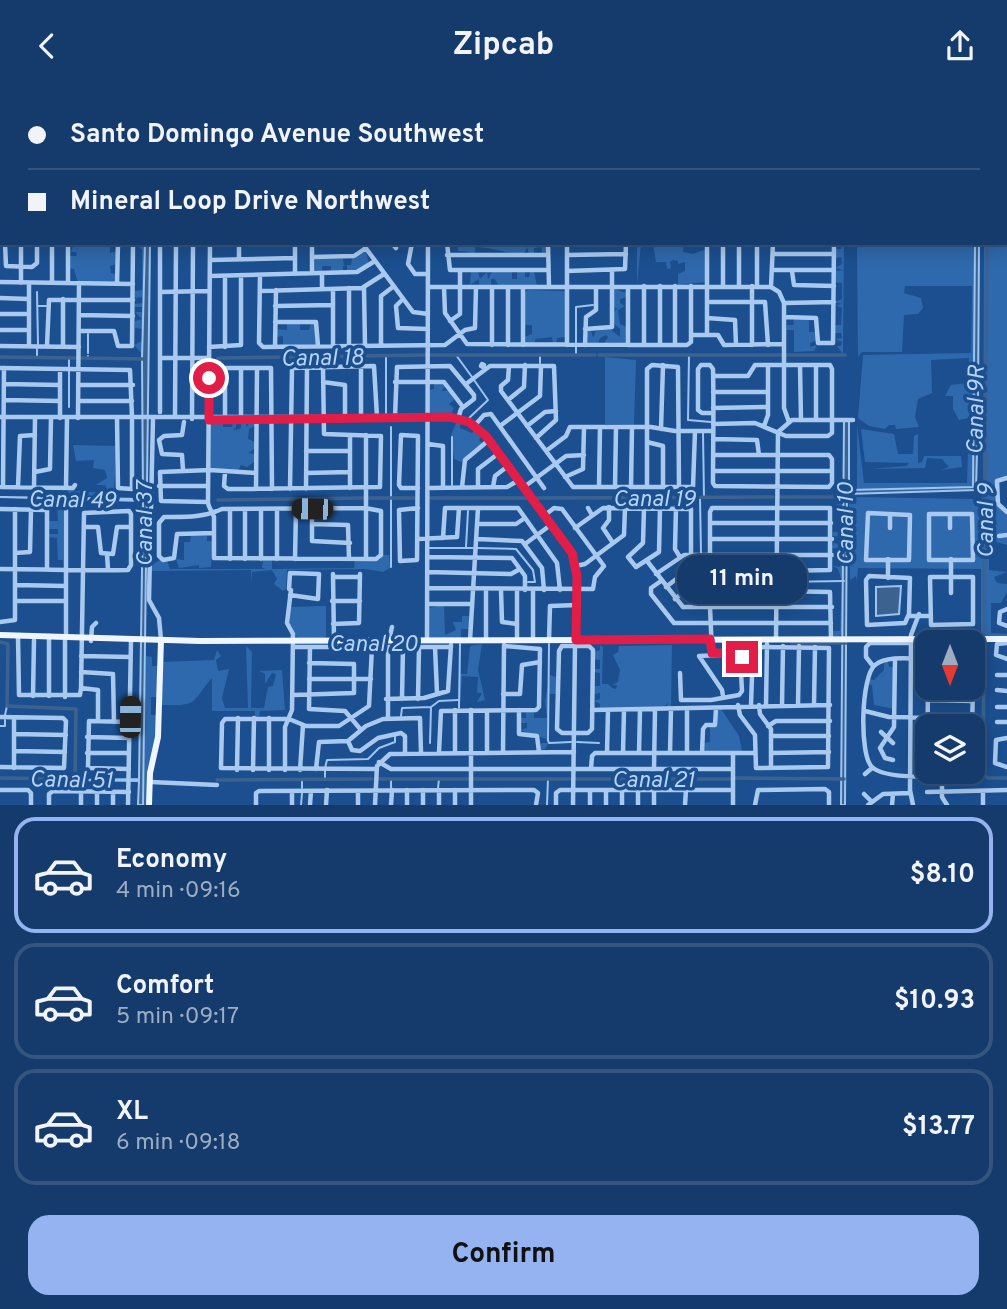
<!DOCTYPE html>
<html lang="en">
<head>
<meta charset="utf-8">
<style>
	body { margin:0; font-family:Overpass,sans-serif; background:#214673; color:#f1f3f6; height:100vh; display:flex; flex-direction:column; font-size:26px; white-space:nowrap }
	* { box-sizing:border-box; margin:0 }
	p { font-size:23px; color:#9dadc1 }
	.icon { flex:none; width:38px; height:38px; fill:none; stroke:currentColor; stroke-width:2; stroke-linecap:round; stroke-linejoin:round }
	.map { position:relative; height:714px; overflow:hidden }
	.sheet { display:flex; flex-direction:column; background:#143b6b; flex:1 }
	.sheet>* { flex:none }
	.hud { position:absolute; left:0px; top:0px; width:1008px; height:154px; box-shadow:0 4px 18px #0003,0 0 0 2px #33557e; display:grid; align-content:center; height:154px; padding:0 28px; background:#143b6b }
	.needle { width:46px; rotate:180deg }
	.tools { position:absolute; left:915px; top:539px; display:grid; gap:14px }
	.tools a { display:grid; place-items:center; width:70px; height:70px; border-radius:14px; background:#143b6b; box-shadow:0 4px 18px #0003,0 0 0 2px #33557e; font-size:35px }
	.end { position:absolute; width:32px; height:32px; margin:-16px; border:9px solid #e11d48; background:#fff; box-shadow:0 0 0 4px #fff }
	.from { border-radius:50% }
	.bubble { position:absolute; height:49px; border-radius:21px; background:#143b6b; box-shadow:0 4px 18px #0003,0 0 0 2px #33557e; font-size:23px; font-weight:700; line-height:49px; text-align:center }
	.car { position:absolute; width:21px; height:42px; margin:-21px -10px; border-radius:9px; box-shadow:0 0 5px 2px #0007; background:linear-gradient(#222 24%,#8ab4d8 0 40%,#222 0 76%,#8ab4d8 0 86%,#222 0) }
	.hud b { display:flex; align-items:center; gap:24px; height:66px; font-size:26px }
	.hud b+b { border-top:2px solid #33557e }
	.hud i { width:18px; height:18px; background:#f1f3f6 }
	ul { padding:12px 0 0; list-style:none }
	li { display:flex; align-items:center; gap:21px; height:116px; margin:0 14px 10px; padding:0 14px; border:4px solid #33557e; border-radius:21px }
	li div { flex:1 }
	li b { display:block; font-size:26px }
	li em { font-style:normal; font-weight:700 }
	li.current { border-color:#95b2f1 }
	li>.icon { width:63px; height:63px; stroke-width:1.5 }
	.action { display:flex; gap:14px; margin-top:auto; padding:14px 28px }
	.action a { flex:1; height:80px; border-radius:21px; background:#95b2f1; color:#111; font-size:28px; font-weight:700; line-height:80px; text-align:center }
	header { display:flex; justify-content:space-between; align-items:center; height:91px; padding:0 28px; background:#143b6b; font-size:32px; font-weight:700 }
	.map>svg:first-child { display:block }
</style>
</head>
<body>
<header><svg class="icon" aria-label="back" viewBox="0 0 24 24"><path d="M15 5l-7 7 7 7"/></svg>Zipcab<svg class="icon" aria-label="share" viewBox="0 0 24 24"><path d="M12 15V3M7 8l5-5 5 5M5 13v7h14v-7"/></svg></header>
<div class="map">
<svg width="1007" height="714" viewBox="0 0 1007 714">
	<rect width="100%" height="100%" fill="#1b4f8f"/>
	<path fill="#2e69ad" d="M429 0H846L429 2Z
		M984 0H1007V386L997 388V407L1007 422V454L989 449V479L1007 481 994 486 997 492 1007 493V501L1001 512H991V542L1007 543V547H981V478L858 477 857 490 856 485 850 489 849 402H854V406L974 408 982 407 983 403 984 152H1006V2Z
		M74 152H110V162L117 160V173L110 175 111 182 116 183V191L78 192 74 178 69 177V165H77L76 161H71Z
		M136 152H145L144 265 134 254 142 250V238L135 237V230L142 228 135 221H142V216H135L134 213 143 212 142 206 135 207V200L142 199V159Z
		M474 152H517V156H524L525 152H534L537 156 538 152H547V161L542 163V156L534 157V163H529L527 156 524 163C504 163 493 156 475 156V163H458L471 161 458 160V156H472Z
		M637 152H684L683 161 693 163 707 158 706 191 678 194V183L685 180V171L678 173V170L673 169 670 171 671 177 667 178 666 171H656L653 153H641L637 193Z
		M835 152H844L843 263 837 255H841L842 251 835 248 842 247 841 242H835V234H841L842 217 835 214 843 213 835 211 842 208V192L834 191 835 180 844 179 835 177 842 173 841 166 836 167 835 158H841L842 153Z
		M857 152H975L973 396 969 398 857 399V334L864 392H967L969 327 959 329 953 318V305H945L951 294 968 292 969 267 931 269 932 302 918 308 915 326 919 336 896 338 895 334H889L885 338 869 335 858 327 863 264 971 262 972 195H905L904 202 921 207 923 217 918 223 904 224 902 261H862L858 266Z
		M366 160 369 173 358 180 347 181V174L343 175V180H331V175H322V181L314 179 315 168H343L344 174H351L352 167Z
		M471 181H478L480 188 487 181 488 188 492 181H512V188H517V181H525V186H529L530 181H534L537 195 498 194 495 188H491V194H479V188L470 194Z
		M614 198 627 202V206L620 208V212L625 215 618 219 620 233 627 236 626 253 604 252 608 246 606 244 600 247 598 253H587L588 239H591L593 247 596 240 610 238 620 246V238L613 232V222L617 218 613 215Z
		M528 199 565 200V246L557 247 556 253H553L552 246 535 248V253L525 252 524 246 532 243V234H524V202Z
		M793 228H809V241H816L817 249 810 252V256L817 254 814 260 794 261V239H786L787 234H794Z
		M287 232H300V239H309L311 232 316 233V255L277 254 283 253V245L276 246V238L287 239Z
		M605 266 636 269 634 334 605 333Z
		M434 292H444L446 295 441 300 449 299 454 309 449 313 454 317 451 323 429 322V299L434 298Z
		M223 330V336H232L233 330H236V337L233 338 236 339 241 337V331H245L247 336 250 330H255V335L249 338 248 348 255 351 254 358 248 362 254 363 255 370 247 376 241 374 238 380 209 377V332Z
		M457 330H461L460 337 472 342 475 338 482 344 479 349 483 353 461 371 454 368 451 344Z
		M861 338 894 343 898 363H913L914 345 918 343V372L922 371 924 365H961L962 376 941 379 949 376 942 368 927 367 925 377 869 378 906 375 909 372 865 371Z
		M73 354 116 355 114 406 69 403 68 399 102 402 107 399 105 394H96L107 387 105 379 93 377 94 369 76 370Z
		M844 408 843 543 834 547 833 540H840L842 491 838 478 833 475 840 476 842 465 838 463 841 458 832 457 833 452 840 453 841 446 833 445V441H840L841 420 832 417Z
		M50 411H75L63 418V469H58L57 447 48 446V443H58V438H48L49 430H58L57 416 47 417Z
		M191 443H207V450H213L211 476 199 477V474L179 477 176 468 184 469V451H190Z
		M382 464H389L390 477 383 481 365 478 287 479 286 498 283 500 274 493 277 488 272 479 252 481 251 492V479L152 480V474L160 469 167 470 170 478H266L262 477 263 469H272V478L354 477 355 469H380Z
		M444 514 445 544 456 539 453 531H462V525H469V538H461V547L428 548V517Z
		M326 515V545L323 548 297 547 290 533 289 516Z
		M482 553 478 579 485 609 477 611 482 602H477L478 586 462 585 460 614V555L461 583H467L470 555Z
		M600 554 603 556 602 593H608L612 597 616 598 617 594H612L618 591 620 579 613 564 618 561 619 555 672 554 671 618 666 616 669 611 664 616 600 618V613L594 610 600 608V602L593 603 594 595H600V582L593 581V578H600V569L594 568V561L600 559Z
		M246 555 252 561 251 617H264L268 596 273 595 276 583 272 582 265 593V583L259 580 282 579 285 619 260 620 259 626H255V620H212V587C190 612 200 615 161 614L162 571 214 569 217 559 221 565 216 569 218 580 229 578 222 607 225 617H248Z
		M146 565 152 566V575H157V606H151V624H157L148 714H143Z
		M888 570 889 576H894V618L874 614 872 594H869V588L874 589 884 579V571Z
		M550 584 556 586 557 603H550L549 600 547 648 549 652H565L548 653 545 658 541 659V652H547L546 648 520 639 527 637V632H520V627H526V621H534V627H547L545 610Z
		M721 618 739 645 742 660H703V652L710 651V636H714L717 620Z"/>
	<path fill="#3c6290" stroke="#9cc4f0" stroke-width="2" d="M145 152H150L143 714H138L139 690 76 689 139 688 143 410 0 406 143 408 142 268Z
		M975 152H979L978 315 981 318 978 320 976 399 847 403 845 714H841L844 330H849V399L973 396Z
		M901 495 899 523 876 525V496Z"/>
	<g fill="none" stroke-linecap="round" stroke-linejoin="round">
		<path stroke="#9cc4f0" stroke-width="2" d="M35 2V0
			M0 61H2
			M37 201 38 253
			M37 215H46
			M88 243V262
			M576 252V216L593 214
			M576 256V264
			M456 264 472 286
			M540 264V272
			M689 264 688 329 711 331
			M88 265V267
			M386 265V324
			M37 266V258
			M69 276V267
			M69 316V279
			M468 328 488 309 474 289
			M703 342 704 407
			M452 346V394
			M700 407 701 462
			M466 456 468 420
			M429 457H473
			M477 457 516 458 533 479 535 491H528
			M701 466V508H756
			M391 476V336
			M779 491 844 490
			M549 553 548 649 549 652 571 651
			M459 617 460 553
			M5 624 7 615
			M401 625 402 617 431 616
			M0 635H5V629
			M577 651 599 652
			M430 652 431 616 439 610 458 609
			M325 677 327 669 368 668 379 657 395 651V645
			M325 688V680
			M302 697V689
			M391 697V688
			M438 697 439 688
			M301 714 302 702
			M547 714 548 688"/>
		<path stroke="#3c6290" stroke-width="3.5" d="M987 2V0
			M987 152 983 683 988 687H1007
			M430 264H595
			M599 264H782
			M786 264H845
			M0 266 78 267
			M80 267 144 268
			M218 267 426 264
			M778 406H846
			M367 407H415
			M428 407H528
			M536 407 773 406
			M218 409 364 407
			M0 551 8 553 7 615 76 618 75 688
			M792 552H846
			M0 687 75 688
			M734 687 844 688
			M378 688H469
			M473 688H570
			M576 688H731
			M217 689 372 688"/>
		<path stroke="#a9c9ee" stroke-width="4.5" d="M131 0 134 2
			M253 0 254 2
			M304 0V2
			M324 0V2
			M341 0V2
			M389 0V2
			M9 2V0
			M25 2V0
			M44 2V0
			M161 2 162 0
			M177 2V0
			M194 2V0
			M283 2 285 0
			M428 2V0
			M0 53H2
			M2 71V82
			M0 100H2
			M0 116H2
			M0 137H2
			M5 152 6 175 32 176 37 172V152
			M210 152 208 411C208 416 212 420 214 426V467L376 468 381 464V420L365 417 222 418C202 427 186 426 164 426L159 432V465L163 469 174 467 177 443 214 442
			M239 152H247
			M312 152V182
			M362 152 413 221 428 223
			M392 152 396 157
			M412 152 408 173 415 183H428
			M447 152 450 179H548
			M548 152 549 196
			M567 152V254
			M707 152V244
			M723 152V195
			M739 152V195
			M757 152V194
			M773 163H834
			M447 164H548
			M567 164 626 163
			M312 166 354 165 366 157
			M239 168V152
			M210 169 295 167
			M773 179H834
			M567 180 625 178 626 152
			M792 180 794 194 834 195
			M322 182V198
			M295 183V152
			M260 184 259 252 263 256 445 254 465 239 475 237 476 196
			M210 185 357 181 375 170
			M0 191 133 193
			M21 192V152
			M52 192V152
			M68 192V152
			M117 193 118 152
			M660 195V254
			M428 196H771L779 201 784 212V317L789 331
			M444 196 445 222 467 253 687 254 691 251V195
			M523 196V254
			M628 196V254
			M771 196 773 152
			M349 197V255
			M364 197 365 255
			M333 198V255
			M260 200 362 197 384 183
			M160 201 209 200
			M0 207 29 208
			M403 208 396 215 398 237 428 238
			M707 211H765L768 254
			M784 212 834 211
			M275 215 333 214
			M0 223H29
			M79 224 133 225
			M784 226 816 227 818 252H833L834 152
			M707 227 735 229 736 254
			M450 230 460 223V180
			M275 231H316L318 255
			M585 238 612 236V180
			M0 239H29
			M79 240H114L118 255H132L133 152
			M691 244H718L724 254 784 253
			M381 254V205L394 195
			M492 254V196
			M508 254V196
			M585 254 586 226 596 219V196
			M644 254V195
			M675 254V195
			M752 254V195
			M0 255 79 256
			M29 255V192
			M47 255 49 209H133
			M63 256V208
			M209 256 241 254V184
			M225 256V185
			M275 256 276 199
			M160 267H209
			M482 273 484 274 483 276 481 275Z
			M800 274 801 329
			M509 275 508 289 501 295V300L573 396H693L695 340
			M0 277 130 279 132 326
			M209 277H271L272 398
			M241 277V326
			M323 291 345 294V327
			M395 291H444L463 316
			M4 293 60 294
			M466 293 490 275H554L556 329 536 347
			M78 294H133
			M713 301H768
			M4 309 60 310
			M508 309 524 296 525 274
			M78 310H132
			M713 317 768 316
			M160 321V152
			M175 324 176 152
			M0 326H448L469 331 486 345 568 455 576 475 573 714
			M117 326 118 397 132 398V329
			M225 326V277
			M395 326 397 276 450 275 474 304V308L461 318 458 328
			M60 327V278
			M78 327 79 192
			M153 327 149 509 159 527 161 549
			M361 327V276
			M192 328 193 152
			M816 329V274
			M713 333 755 332 786 345H828L832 342V278L830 274H755L748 285H713
			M475 334 484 324 491 323 544 397
			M500 335 540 305 541 275
			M527 335 545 321 556 320
			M764 335 768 324V274
			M661 338 663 274
			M366 344V468
			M713 348 757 349 759 364
			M647 351 663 355V396
			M428 353 443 355V397
			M306 360H350
			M546 360 566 345 570 336H651L675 340H713
			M713 364H829L832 368V392L829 396 715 395 713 392C713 354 714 316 713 278L710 274H701L698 278V319L702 322H713
			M183 379 182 364 162 363 159 349 164 345 182 344 184 331
			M713 380H832
			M35 381 50 378 51 327
			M225 381 224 395 228 398 380 396 381 345 324 343 323 276
			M306 382 350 381
			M565 386 583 378 584 336
			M1007 387 997 390 998 413 1007 421
			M159 395H208
			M1 396 73 397 75 394
			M3 396 4 277
			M18 396 20 345 35 344
			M34 396 35 327
			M462 396 465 369 489 349
			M478 396V378L499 362
			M493 396 495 385 508 375
			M524 396 566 365 584 364
			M599 396 600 336
			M615 396 616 336
			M631 396 632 336
			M647 396V278L652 274 678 276 679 396
			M66 397 67 327
			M350 397V344
			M428 397 507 396 519 389
			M256 398 257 277
			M290 398 292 277 374 275 377 326
			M306 398 307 276
			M208 411 161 410 160 381 210 379 256 382
			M609 416V429L603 437 613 452
			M676 416 675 458 680 466
			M418 417 399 419 400 470 417 469 418 345 401 344 399 394 401 397H418
			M588 417 592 424
			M644 417 643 452 628 466 636 476 659 461 660 417
			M0 418 47 419V478
			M312 418V450L350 452
			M868 422 910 424 909 469H866Z
			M929 423H972L973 469H929Z
			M890 424V437
			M950 424V437
			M710 432H831
			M312 433 348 434 349 468
			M478 433H516L525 427
			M84 436H98L101 462 113 463 117 436H131
			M575 437 603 417 691 418V495L675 508
			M999 445 1007 444
			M443 447 445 417H518L557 472 560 499
			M418 448 457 446 459 417
			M477 448 522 450 542 477 544 499
			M710 448H832
			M525 453 552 433
			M15 462 30 461 31 419
			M107 463 108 479
			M710 464V421L712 417H830V479L776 480
			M427 466 512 467 525 485V499
			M230 468V418
			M245 468V418
			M261 468V418
			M277 468V418
			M295 468 296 418
			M888 468V487
			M951 468V502
			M647 470 683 516H832
			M576 475 585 473 624 444 625 417
			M0 478C43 478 85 480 128 479L131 474V423L129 420 84 422 81 597 80 604H19L18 545
			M427 481 511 483 520 478
			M333 483 334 550
			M656 483 684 464H832
			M869 485 910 487 909 523 905 532 867 534 866 489Z
			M333 486H360
			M930 486H973V533L931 534Z
			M661 490 651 497V503L674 532H831
			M751 490 749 500 709 499 711 479H749L751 490H759
			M15 494 66 495
			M666 496 680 485 692 484
			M427 497 593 498 595 486 604 475 562 418 554 417 545 424
			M289 498 290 482 319 483 318 508 290 504
			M486 499V549
			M501 499 502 531 517 533
			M776 500 830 501 831 548
			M15 510H66
			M332 510H360
			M427 513H470
			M710 516 712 562 710 548
			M759 516V464
			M1007 518 1000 521 999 532 1007 535
			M909 525H930
			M0 531 15 529V418
			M333 533 359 532 360 483
			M66 546V419
			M776 548 778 341 792 329H853
			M389 549 392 536
			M427 549 428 152
			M470 549 478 417
			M517 549V499
			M533 549V499
			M549 549 550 515 577 514
			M91 550 92 536 96 532
			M1007 552 997 553 996 564 1007 568
			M562 555H589L593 559 592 638 588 642H562L557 638 559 560Z
			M973 555V567
			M294 556H451
			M310 556 309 618 345 620 361 639
			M372 556 369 615 339 635H306L289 628H225L222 632 221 677 376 678
			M388 556V627
			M435 556 437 602
			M81 565 130 566
			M928 568C912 568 888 564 875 574 861 585 859 664 872 676 884 688 945 688 960 681
			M873 575 866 566V556L870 552H928
			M81 581 113 583 114 631
			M680 582 681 609H711L739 604 742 600 740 563 699 565 722 599 723 605
			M997 584H1007
			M309 588H371
			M81 597 98 599V630
			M997 599 1007 600
			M503 603H520L522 574 540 571
			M293 604 354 602V573L309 572
			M33 605 34 549
			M49 605V545
			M65 606V549
			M386 608 424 607 448 600 451 554
			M402 608 403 556
			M418 608 419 556
			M927 609 973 610
			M943 609 944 597
			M738 614 740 624 755 644 756 677 828 676 829 557 753 556 751 614
			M759 614 760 623 771 638V677
			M766 614 767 553
			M782 614 783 555
			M798 614 799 555
			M814 614 815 556
			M997 616H1007
			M455 619V661
			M519 619V643L537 645 539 661
			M592 619 830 614
			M487 620V661
			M865 620 889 626 972 627
			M0 626 63 627 66 630 64 677 0 676
			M997 631H1007
			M768 635 776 630H830
			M972 635 973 597
			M881 641 893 652
			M14 643 66 644
			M771 645H829
			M87 646 129 647
			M1007 647 996 649 995 672 1007 676
			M348 650 352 659 360 660 378 647 401 642 405 645V661
			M14 660 65 661
			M439 661 441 620 536 619 539 616 540 558 504 555
			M503 661 504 554
			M87 662H129
			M607 662 608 619
			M623 662 624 619
			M639 662 640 619
			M670 662 671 618
			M687 662V619
			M702 662 703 638 706 634H715L716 618
			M771 662 829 661
			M893 669 885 667 880 657 894 636 895 568
			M379 671 391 678H733
			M14 677V627
			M129 678 88 677 89 630 130 631
			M316 678 319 651 348 650 366 635 383 628 420 627 421 661
			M591 678 592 665 595 662H755
			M654 678 655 619
			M237 679 238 627
			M253 679 254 627
			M269 679V627
			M285 679V636L292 619 293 543 287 532 291 499
			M300 679 303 634
			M942 681V706L947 714
			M969 681 971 682
			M865 683 872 677
			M927 685 928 597
			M151 691 217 694
			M0 699H28L31 702V714
			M927 701 1007 699
			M864 703 871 710
			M49 714V703L53 700 129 701
			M81 714V700
			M97 714V701
			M113 714V701
			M128 714 131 549
			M256 714V702L259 700 534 699 538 702 536 714
			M292 714V700
			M310 714 311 700
			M326 714 327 699
			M358 714V700
			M375 714 377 675 390 663 574 661
			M391 714 392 699
			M407 714V699
			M423 714V699
			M439 714V699
			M455 714V699
			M471 714V619
			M556 714V702L560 699H733
			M590 714V699
			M606 714V699
			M622 714V699
			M638 714V699
			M654 714V699
			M685 714 686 699
			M733 714V662
			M755 714 758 699 825 698 829 701V714
			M868 714 883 703 910 702
			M892 714 893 703
			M913 714 910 699 911 544 919 523
			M983 714V701"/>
		<path stroke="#f0f6ff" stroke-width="6" d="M0 544 200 550 1007 548
			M149 714 150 682 158 646 161 549"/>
	</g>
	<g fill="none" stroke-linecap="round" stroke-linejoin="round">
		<path stroke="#e11d48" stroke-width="9" d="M209 287V329L450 326 469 331 486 345 572 462 577 485 576 549 710 548 712 562H738L742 566"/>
	</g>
	<g text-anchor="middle" stroke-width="7" stroke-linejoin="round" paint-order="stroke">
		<g font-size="23" font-style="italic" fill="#b5d3f5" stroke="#1b4f8f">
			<text transform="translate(322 266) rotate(-1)" y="8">Canal 18</text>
			<text transform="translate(975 319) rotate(-89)" y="8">Canal 9R</text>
			<text x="654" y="415">Canal 19</text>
			<text transform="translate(72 408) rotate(1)" y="8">Canal 49</text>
			<text transform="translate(985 430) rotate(-90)" y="8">Canal 9</text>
			<text transform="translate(144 433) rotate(-90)" y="8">Canal 37</text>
			<text transform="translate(845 433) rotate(-90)" y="8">Canal 10</text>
			<text x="373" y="560">Canal 20</text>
			<text transform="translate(71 688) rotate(1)" y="8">Canal 51</text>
			<text x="653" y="696">Canal 21</text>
		</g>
	</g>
</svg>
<div class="tools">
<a><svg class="needle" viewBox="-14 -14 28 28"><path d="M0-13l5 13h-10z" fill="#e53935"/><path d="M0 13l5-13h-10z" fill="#9dadc1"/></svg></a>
<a><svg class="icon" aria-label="layers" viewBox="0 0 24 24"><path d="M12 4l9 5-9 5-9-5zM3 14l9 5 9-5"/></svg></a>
</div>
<i class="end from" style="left:209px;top:287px"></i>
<i class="end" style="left:742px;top:566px"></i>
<div class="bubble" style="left:677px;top:464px;width:130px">11 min</div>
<i class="car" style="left:312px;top:418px;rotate:271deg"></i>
<i class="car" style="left:130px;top:626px;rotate:1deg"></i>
<div class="hud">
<b><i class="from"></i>Santo Domingo Avenue Southwest</b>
<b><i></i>Mineral Loop Drive Northwest</b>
</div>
</div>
<section class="sheet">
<ul>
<li class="current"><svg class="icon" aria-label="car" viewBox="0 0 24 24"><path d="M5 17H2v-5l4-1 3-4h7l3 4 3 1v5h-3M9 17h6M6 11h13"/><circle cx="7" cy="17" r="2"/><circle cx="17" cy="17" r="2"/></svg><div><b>Economy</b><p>4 min · 09:16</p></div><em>$8.10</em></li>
<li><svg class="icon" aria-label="car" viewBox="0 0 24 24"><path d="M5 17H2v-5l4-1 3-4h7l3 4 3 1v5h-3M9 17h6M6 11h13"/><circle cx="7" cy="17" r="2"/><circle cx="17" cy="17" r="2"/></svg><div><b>Comfort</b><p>5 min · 09:17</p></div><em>$10.93</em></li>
<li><svg class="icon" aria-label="car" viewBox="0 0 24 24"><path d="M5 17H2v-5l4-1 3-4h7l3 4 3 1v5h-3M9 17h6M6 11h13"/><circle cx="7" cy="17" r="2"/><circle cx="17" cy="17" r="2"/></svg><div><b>XL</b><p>6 min · 09:18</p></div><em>$13.77</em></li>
</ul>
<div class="action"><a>Confirm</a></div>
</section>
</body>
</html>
